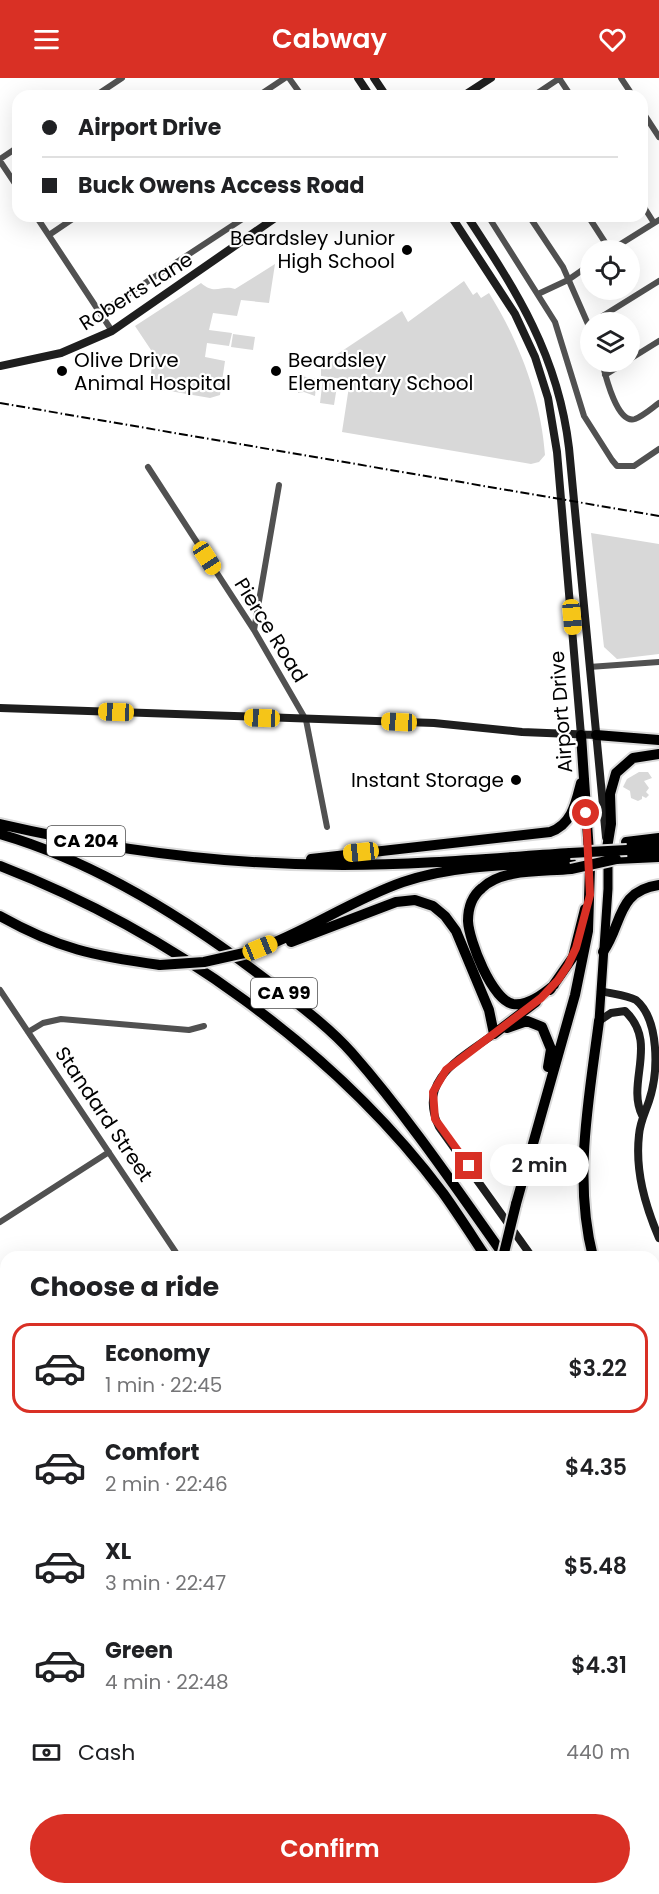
<!DOCTYPE html>
<html lang="en">
<head>
<meta charset="utf-8">
<style>
	body { margin:0; font-family:Poppins,sans-serif; background:#f2f2f2; color:#202124; height:100vh; display:flex; flex-direction:column; font-size:22px; white-space:nowrap }
	* { box-sizing:border-box; margin:0 }
	p { font-size:20px; color:#757577 }
	.icon { flex:none; width:33px; height:33px; fill:none; stroke:currentColor; stroke-width:2; stroke-linecap:round; stroke-linejoin:round }
	.map { position:relative; flex:1; overflow:hidden }
	.panel { position:absolute; left:0px; top:1173px; width:660px; height:644px; display:flex; flex-direction:column; background:#fff; border-radius:18px 18px 0 0; box-shadow:0 6px 24px #0002 }
	.panel>* { flex:none }
	.hud { position:absolute; left:12px; top:12px; width:636px; height:132px; border-radius:18px; box-shadow:0 6px 24px #0002; display:grid; align-content:center; height:132px; padding:0 30px; background:#fff }
	.controls { position:absolute; left:580px; top:162px; display:grid; gap:12px }
	.controls a { display:grid; place-items:center; width:60px; height:60px; border-radius:50%; background:#fff; box-shadow:0 6px 24px #0002; font-size:30px }
	.end { position:absolute; width:27px; height:27px; margin:-14px; border:8px solid #d93025; background:#fff; box-shadow:0 0 0 3px #fff }
	.from { border-radius:50% }
	.bubble { position:absolute; height:42px; border-radius:21px; background:#fff; box-shadow:0 6px 24px #0002; font-size:20px; font-weight:600; line-height:42px; text-align:center }
	.car { position:absolute; width:18px; height:36px; margin:-18px -9px; border-radius:8px; box-shadow:0 0 4px 2px #0007; background:linear-gradient(#f5c518 24%,#345 0 40%,#f5c518 0 76%,#345 0 86%,#f5c518 0) }
	.hud b { display:flex; align-items:center; gap:21px; height:57px; font-size:22px }
	.hud b+b { border-top:2px solid #e0e0e0 }
	.hud i { width:15px; height:15px; background:#202124 }
	ul { padding:0; list-style:none }
	li { display:flex; align-items:center; gap:18px; height:90px; margin:0 12px 9px; padding:0 18px; border:3px solid transparent; border-radius:18px }
	li div { flex:1 }
	li b { display:block; font-size:22px }
	li em { font-style:normal; font-weight:600 }
	li.current { border-color:#d93025 }
	li>.icon { width:54px; height:54px; stroke-width:1.5 }
	h2 { padding:0 30px; font-size:27px; line-height:72px }
	.pay { display:flex; align-items:center; gap:15px; height:66px; padding:0 30px; font-size:22px }
	.pay p { margin-inline-start:auto }
	.action { display:flex; gap:12px; margin-top:auto; padding:12px 30px }
	.action a { flex:1; height:69px; border-radius:36px; background:#d93025; color:#fff; font-size:24px; font-weight:600; line-height:69px; text-align:center }
	header { display:flex; justify-content:space-between; align-items:center; height:78px; padding:0 30px; background:#d93025; color:#fff; font-size:27px; font-weight:600 }
	.map>svg:first-child { display:block }
</style>
</head>
<body>
<header><svg class="icon" aria-label="menu" viewBox="0 0 24 24"><path d="M4 6h16M4 12h16M4 18h16"/></svg>Cabway<svg class="icon" aria-label="heart" viewBox="0 0 24 24"><path d="M12 20l-8-8c-3-5 5-10 8-4 3-6 11-1 8 4z"/></svg></header>
<div class="map">
<svg width="659" height="1816" viewBox="0 0 659 1816">
	<rect width="100%" height="100%" fill="#fff"/>
	<path fill="#d8d8d8" d="M275 186 269 225 241 222 237 238 213 235 209 252 232 255 229 268 207 265 205 279 225 283 220 317 210 320 164 312 151 296 153 275 135 248 201 205C216 218 221 206 235 211Z
		M464 203 473 217 477 214 481 220 489 215C519 263 541 320 545 377L539 384 531 386 342 354 350 302 321 298V287L402 233 408 244Z
		M233 256 255 259 253 272 231 269Z
		M301 298 317 301 315 318 304 314 298 315Z
		M323 300 338 302 334 327 320 325Z
		M591 455 659 466V576L617 581 604 569Z
		M639 694H648L652 700 644 703 649 710 646 714 649 717 646 720 642 718V721L638 723 631 720 630 713 623 709 627 701Z"/>
	<g fill="none" stroke-linecap="round" stroke-linejoin="round">
		<path stroke="#9f9f9f" stroke-width="7" d="M654 1262H659
			M0 1758 6 1751"/>
		<defs>
			<path id="primary" d="M599 943 608 811V778"/>
			<path id="highway" d="M596 657 659 662
				M0 746C112 772 228 787 343 787 419 787 495 780 570 775
				M0 756C100 785 195 846 277 910 303 930 331 951 352 975 408 1039 456 1110 505 1179
				M626 764 659 760
				M607 770 611 746 610 716 616 695 633 680 659 676
				M627 772 659 770
				M311 781 550 754C572 747 576 724 581 705
				M616 781 659 779
				M0 788C168 853 334 970 443 1115 458 1136 472 1158 486 1179
				M0 838C59 871 94 878 160 887
				M291 864 396 824 415 822 433 828 445 838 456 853 489 932 494 956
				M253 873C305 855 351 822 403 804 457 786 515 787 571 784
				M603 874C623 846 616 813 659 807
				M554 907C543 916 528 928 513 926 492 922 469 863 468 843 468 831 472 818 482 810 503 790 544 794 571 791
				M550 912 573 879 585 831
				M507 950 527 943 542 949 551 971 548 989
				M494 956 536 924
				M516 1126 575 917 588 853 590 789 581 657
				M593 1179C573 1101 589 1021 599 943
				M654 1330 659 1339
				M654 1390 659 1397
				M654 1426 659 1434
				M654 1467 659 1472"/>
		</defs>
		<use href="#primary" stroke="#dbdbdb" stroke-width="12"/>
		<use href="#highway" stroke="#dbdbdb" stroke-width="14"/>
		<path stroke="#515151" stroke-width="6" d="M289 0 302 18
			M559 0 571 18
			M621 0 633 18
			M95 18 122 0
			M258 18 285 0
			M533 18 560 0
			M642 33 659 59
			M0 81 18 69
			M0 83 18 110
			M642 126 654 145
			M36 138 112 253
			M488 138 555 244 584 338 612 382 617 388H634L659 371
			M529 138 563 189 591 253
			M588 138 610 172
			M49 157 77 138
			M611 172 659 142
			M538 216 568 202 591 186
			M101 234 247 138
			M593 244 659 203
			M630 281 659 263
			M602 284C605 296 617 347 635 341 643 338 652 330 659 325
			M605 297 626 284
			M148 389 254 552 306 642 327 749
			M254 552 279 407
			M589 589 659 584
			M0 912 179 1179
			M28 954 43 945 61 941 189 952 204 948
			M0 1144 109 1074
			M0 1404 6 1400
			M654 1654 659 1651
			M654 1769 659 1765
			M610 1810 614 1816
			M403 1816 412 1810"/>
		<path stroke="#1e1e1e" stroke-width="8" d="M358 0 370 18
			M374 0 386 18
			M463 18 491 0
			M451 138 515 236 535 279 548 320 557 374 581 657
			M467 138C517 214 558 277 569 370L606 759
			M0 288 61 275 112 253 278 138
			M0 630 434 645 522 654 596 657
			M601 913C612 916 626 917 636 922 659 941 659 993 649 1023 645 1035 640 1044 639 1057 635 1093 645 1127 659 1160
			M599 943 611 935 625 933C659 965 626 1004 642 1037
			M494 956C461 980 416 1002 439 1049L532 1179
			M654 1200 659 1197"/>
		<use href="#primary" stroke="#000" stroke-width="9"/>
		<use href="#highway" stroke="#000" stroke-width="10"/>
		<path stroke="#000" stroke-width="2" stroke-dasharray="9 3 1.5 3" stroke-linecap="butt" d="M0 325 659 438
			M0 1706H6
			M401 1810 404 1816"/>
		<defs>
			<path id="highway-bridge" d="M570 775 627 772
				M571 791 616 781
				M160 887 204 884 253 873
				M503 1179 516 1126"/>
		</defs>
		<use href="#highway-bridge" stroke="#dbdbdb" stroke-width="14" stroke-linecap="butt"/>
		<use href="#highway-bridge" stroke="#000" stroke-width="10"/>
	</g>
	<g fill="none" stroke-linecap="round" stroke-linejoin="round">
		<path stroke="#d93025" stroke-width="8" d="M469 1088 435 1041 433 1014 446 992 541 920 558 902 568 887 576 870 590 817 586 735"/>
	</g>
	<g fill="#000" stroke="#fff" stroke-width="2">
		<circle cx="407" cy="172" r="6"/>
		<circle cx="62" cy="293" r="6"/>
		<circle cx="276" cy="293" r="6"/>
		<circle cx="516" cy="702" r="6"/>
	</g>
	<g text-anchor="middle" stroke-width="4.5" stroke-linejoin="round" paint-order="stroke">
		<g fill="#fff" stroke="#4c4c4c" stroke-width="1.5">
			<rect x="47" y="748" width="78" height="30" rx="4.5"/>
			<rect x="251" y="900" width="66" height="30" rx="4.5"/>
		</g>
		<g font-size="18" font-weight="bold" fill="#000">
			<text x="86" y="769">CA 204</text>
			<text x="284" y="921">CA 99</text>
		</g>
		<g font-size="20" fill="#000" stroke="#fff" text-anchor="end">
			<text x="395" y="167">Beardsley Junior<tspan x="395" dy="23">High School</tspan></text>
			<text x="74" y="289" text-anchor="start">Olive Drive<tspan x="74" dy="23">Animal Hospital</tspan></text>
			<text x="288" y="289" text-anchor="start">Beardsley<tspan x="288" dy="23">Elementary School</tspan></text>
			<text x="504" y="709">Instant Storage</text>
		</g>
		<g font-size="20" fill="#000" stroke="#fff">
			<text transform="translate(136 213) rotate(-32)" y="7">Roberts Lane</text>
			<text transform="translate(271 552) rotate(58)" y="7">Pierce Road</text>
			<text transform="translate(561 634) rotate(-94)" y="7">Airport Drive</text>
			<text transform="translate(104 1036) rotate(56)" y="7">Standard Street</text>
		</g>
	</g>
</svg>
<div class="controls">
<a><svg class="icon" aria-label="locate" viewBox="0 0 24 24"><circle cx="12" cy="12" r="6"/><path d="M12 2v4M12 18v4M2 12h4M18 12h4"/></svg></a>
<a><svg class="icon" aria-label="layers" viewBox="0 0 24 24"><path d="M12 4l9 5-9 5-9-5zM3 14l9 5 9-5"/></svg></a>
</div>
<i class="end from" style="left:586px;top:735px"></i>
<i class="end" style="left:469px;top:1088px"></i>
<div class="bubble" style="left:490px;top:1066px;width:99px">2 min</div>
<i class="car" style="left:207px;top:480px;rotate:147deg"></i>
<i class="car" style="left:572px;top:539px;rotate:175deg"></i>
<i class="car" style="left:116px;top:634px;rotate:272deg"></i>
<i class="car" style="left:262px;top:640px;rotate:272deg"></i>
<i class="car" style="left:399px;top:644px;rotate:273deg"></i>
<i class="car" style="left:361px;top:774px;rotate:264deg"></i>
<i class="car" style="left:260px;top:870px;rotate:68deg"></i>
<div class="hud">
<b><i class="from"></i>Airport Drive</b>
<b><i></i>Buck Owens Access Road</b>
</div>
<section class="panel">
<h2>Choose a ride</h2>
<ul>
<li class="current"><svg class="icon" aria-label="car" viewBox="0 0 24 24"><path d="M5 17H2v-5l4-1 3-4h7l3 4 3 1v5h-3M9 17h6M6 11h13"/><circle cx="7" cy="17" r="2"/><circle cx="17" cy="17" r="2"/></svg><div><b>Economy</b><p>1 min · 22:45</p></div><em>$3.22</em></li>
<li><svg class="icon" aria-label="car" viewBox="0 0 24 24"><path d="M5 17H2v-5l4-1 3-4h7l3 4 3 1v5h-3M9 17h6M6 11h13"/><circle cx="7" cy="17" r="2"/><circle cx="17" cy="17" r="2"/></svg><div><b>Comfort</b><p>2 min · 22:46</p></div><em>$4.35</em></li>
<li><svg class="icon" aria-label="car" viewBox="0 0 24 24"><path d="M5 17H2v-5l4-1 3-4h7l3 4 3 1v5h-3M9 17h6M6 11h13"/><circle cx="7" cy="17" r="2"/><circle cx="17" cy="17" r="2"/></svg><div><b>XL</b><p>3 min · 22:47</p></div><em>$5.48</em></li>
<li><svg class="icon" aria-label="car" viewBox="0 0 24 24"><path d="M5 17H2v-5l4-1 3-4h7l3 4 3 1v5h-3M9 17h6M6 11h13"/><circle cx="7" cy="17" r="2"/><circle cx="17" cy="17" r="2"/></svg><div><b>Green</b><p>4 min · 22:48</p></div><em>$4.31</em></li>
</ul>
<div class="pay"><svg class="icon" aria-label="cash" viewBox="0 0 24 24"><path d="M3 7h18v10H3z"/><circle cx="12" cy="12" r="2"/></svg>Cash<p>440 m</p></div>
<div class="action"><a>Confirm</a></div>
</section>
</div>
</body>
</html>
